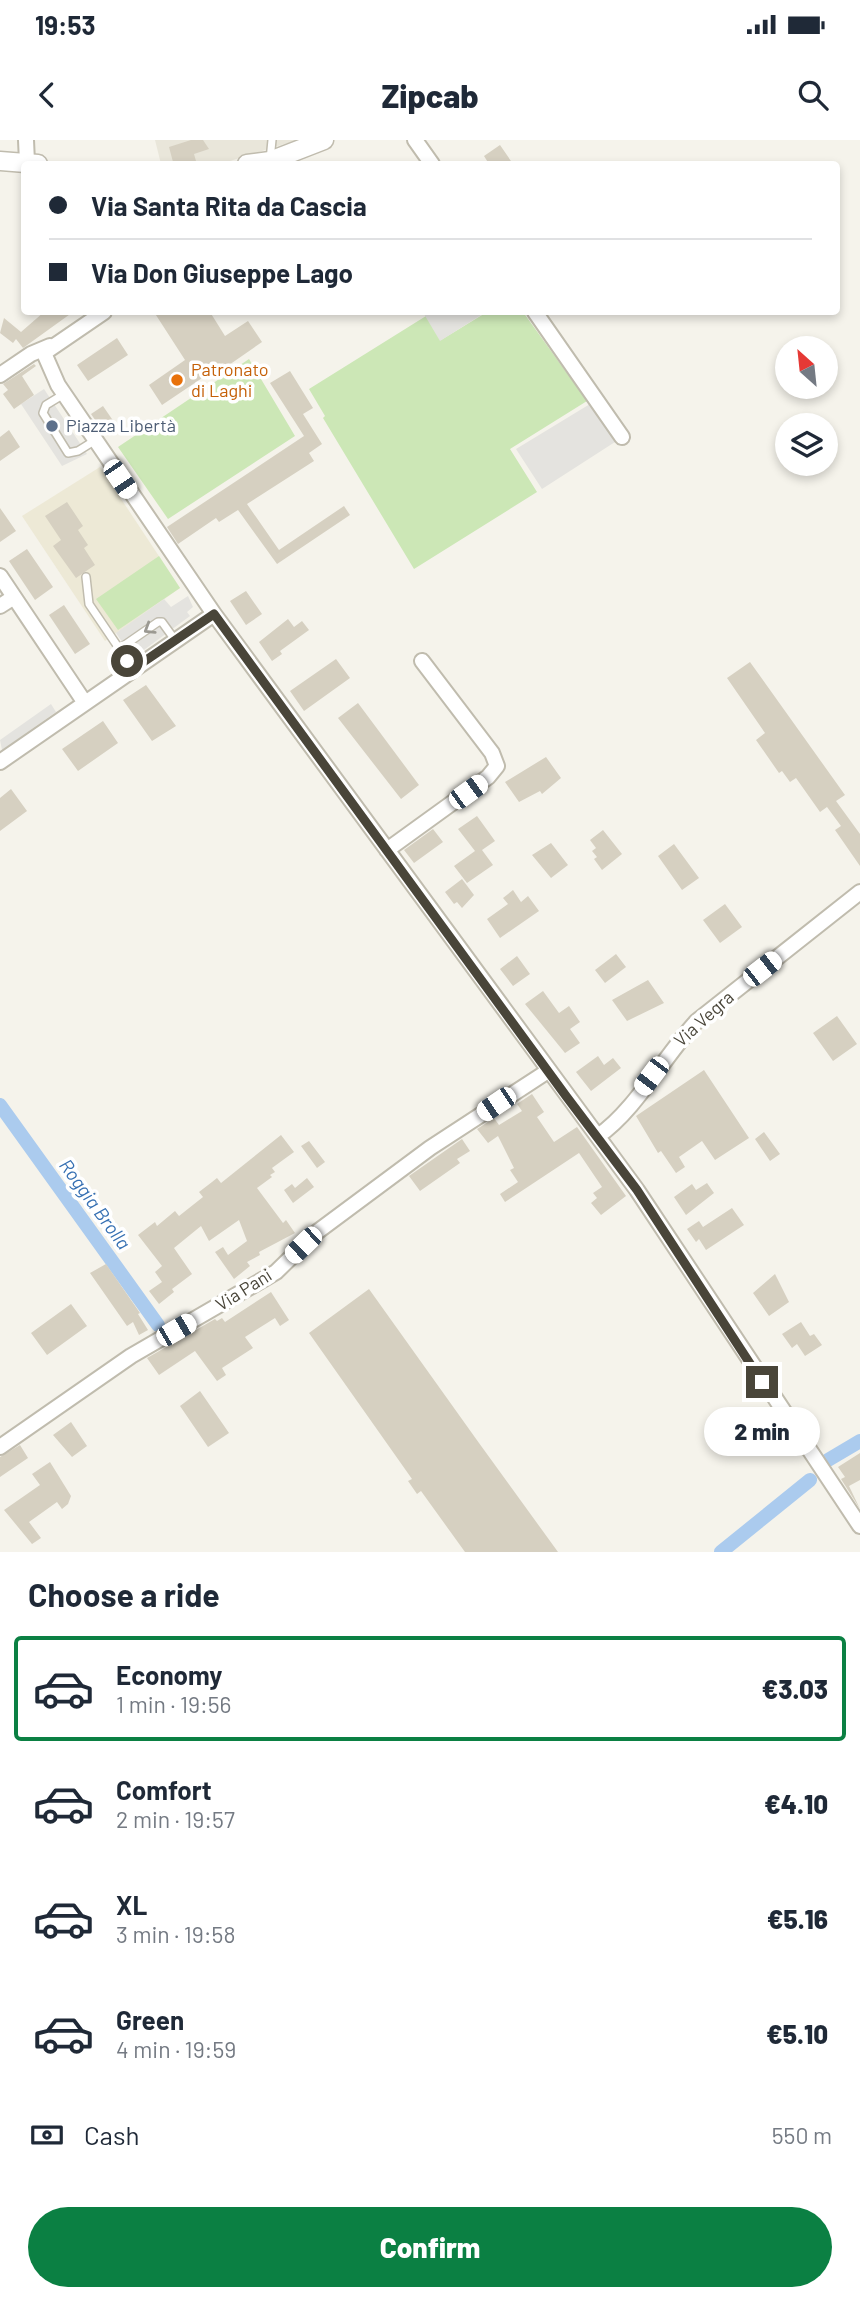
<!DOCTYPE html>
<html lang="en">
<head>
<meta charset="utf-8">
<style>
	body { margin:0; font-family:Barlow,sans-serif; background:#f6f6f7; color:#1f2937; height:100vh; display:flex; flex-direction:column; font-size:26px; white-space:nowrap }
	* { box-sizing:border-box; margin:0 }
	p { font-size:23px; color:#747a83 }
	.icon { flex:none; width:38px; height:38px; fill:none; stroke:currentColor; stroke-width:2; stroke-linecap:round; stroke-linejoin:round }
	.map { position:relative; height:1412px; overflow:hidden }
	.drawer { display:flex; flex-direction:column; background:#fff; flex:1 }
	.drawer>* { flex:none }
	.guide { position:absolute; left:21px; top:21px; width:819px; height:154px; border-radius:7px; box-shadow:0 4px 10px #0003; display:grid; align-content:center; height:154px; padding:0 28px; background:#fff }
	.needle { width:46px; rotate:333deg }
	.tools { position:absolute; left:775px; top:196px; display:grid; gap:14px }
	.tools a { display:grid; place-items:center; width:63px; height:63px; border-radius:50%; background:#fff; box-shadow:0 4px 10px #0003; font-size:35px }
	.end { position:absolute; width:32px; height:32px; margin:-16px; border:9px solid #494539; background:#fff; box-shadow:0 0 0 4px #fff }
	.from { border-radius:50% }
	.bubble { position:absolute; height:49px; border-radius:24px; background:#fff; box-shadow:0 4px 10px #0003; font-size:23px; font-weight:800; line-height:49px; text-align:center }
	.car { position:absolute; width:21px; height:42px; margin:-21px -10px; border-radius:9px; box-shadow:0 0 5px 2px #0007; background:linear-gradient(#fff 24%,#345 0 40%,#fff 0 76%,#345 0 86%,#fff 0) }
	.guide b { display:flex; align-items:center; gap:24px; height:66px; font-size:26px }
	.guide b+b { border-top:2px solid #e0e1e3 }
	.guide i { width:18px; height:18px; background:#1f2937 }
	ul { padding:0; list-style:none }
	li { display:flex; align-items:center; gap:21px; height:105px; margin:0 14px 10px; padding:0 14px; border:4px solid transparent; border-radius:7px }
	li div { flex:1 }
	li b { display:block; font-size:26px }
	li em { font-style:normal; font-weight:800 }
	li.on { border-color:#0b8043 }
	li>.icon { width:63px; height:63px; stroke-width:1.5 }
	h2 { padding:0 28px; font-size:32px; line-height:84px }
	.pay { display:flex; align-items:center; gap:18px; height:77px; padding:0 28px; font-size:26px }
	.pay p { margin-inline-start:auto }
	.cta { display:flex; gap:14px; margin-top:auto; padding:14px 28px }
	.cta a { flex:1; height:80px; border-radius:42px; background:#0b8043; color:#fff; font-size:28px; font-weight:800; line-height:80px; text-align:center }
	.status { display:flex; justify-content:space-between; align-items:center; height:49px; padding:0 35px; background:#fff; direction:ltr }
	.status svg { height:19px; fill:currentColor }
	header { display:flex; justify-content:space-between; align-items:center; height:91px; padding:0 28px; background:#fff; font-size:32px; font-weight:800 }
	.map>svg:first-child { display:block }
</style>
</head>
<body>
<div class="status"><b>19:53</b><svg viewBox="0 0 49 12"><path d="M0 12V9h3v3zM5 12V6h3v6zM10 12V3h3v9zM15 12V0h3v12zM26 1h20v11H26zM47 4h2v5h-2z"/></svg></div>
<header><svg class="icon" aria-label="back" viewBox="0 0 24 24"><path d="M15 5l-7 7 7 7"/></svg>Zipcab<svg class="icon" aria-label="search" viewBox="0 0 24 24"><circle cx="10" cy="10" r="6"/><path d="M15 15l6 6"/></svg></header>
<div class="map">
<svg width="860" height="1412" viewBox="0 0 860 1412">
	<rect width="100%" height="100%" fill="#f5f3eb"/>
	<path fill="#e9e6da" d="M155 0H297L230 21 196 24H161Z"/>
	<path fill="#ede9d6" d="M100 327 180 448 105 501 22 376Z"/>
	<path fill="#cce7b6" d="M487 172H523L587 261 510 309 537 352 414 429 323 278 325 276 309 249 426 176 441 200Z
		M249 219 295 296 168 379 118 307Z
		M159 416 180 448 118 490 96 459Z"/>
	<path fill="#e4e3df" d="M429 172H486L440 201 424 174Z
		M44 249 87 314 62 326 21 264Z
		M590 264 615 302 542 349 516 309Z
		M188 456 193 467 187 472 190 476 133 518 116 493 164 459 171 467Z
		M51 564 56 572 2 610 0 600Z"/>
	<g fill="none" stroke-linecap="round" stroke-linejoin="round">
		<path stroke="#abcbee" stroke-width="14" d="M0 965 158 1185
			M828 1320 860 1301
			M721 1412 810 1340"/>
	</g>
	<path fill="#d6d0c1" d="M191 0H203L209 9 194 14 196 21 179 24 173 22 169 7Z
		M500 5 513 24H489L484 16Z
		M44 172H73L23 208 16 199 13 203 0 193 4 178 21 192Z
		M154 172H210L225 196 248 181 262 202 216 234 214 230 162 265 149 245 185 220Z
		M117 198 128 215 88 241 77 225Z
		M34 224 36 226 22 236 34 255 14 269 3 254 8 250 3 244Z
		M290 231 313 268 303 274 322 304 309 313 314 321 247 364 279 410 344 366 350 375 277 424 238 370 219 382 216 378 178 404 167 387 304 296 270 243Z
		M103 266 114 282 102 290 91 274Z
		M9 290 20 307 0 321V297Z
		M67 362 83 386 78 390 88 405 84 408 95 425 76 438 53 406 61 400 45 376Z
		M0 368 16 391 0 402Z
		M27 409 53 447 35 460 9 421Z
		M246 451 262 474 246 485 230 461Z
		M64 465 90 504 75 514 49 475Z
		M288 479 294 487 302 481 309 490 280 511 282 514 272 521 259 502Z
		M336 519 350 538 304 571 290 551Z
		M750 522 845 655 836 661 860 694V726L835 690 841 686 827 667 820 672 796 638 790 642 782 631 779 633 756 600 765 593 727 538Z
		M146 545 176 586 152 601 123 560Z
		M358 563 419 645 401 659 338 578Z
		M103 581 118 603 78 631 62 609Z
		M546 617 561 638 542 654 540 651 519 662 505 642Z
		M11 649 27 671 0 691V658Z
		M477 676 495 701 482 710 493 725 467 743 454 726 475 711 458 689Z
		M433 689 443 702 414 723 404 710Z
		M603 690 622 714 602 730 594 719 597 717 592 711 596 708 590 700Z
		M551 703 568 725 551 738 532 715Z
		M674 704 699 738 682 750 658 716Z
		M462 739 474 755 462 768 457 762 454 764 445 752Z
		M513 750 521 762 528 756 539 771 500 798 487 779 508 764 503 758Z
		M725 764 742 787 720 803 703 780Z
		M616 814 626 827 605 843 595 830Z
		M517 816 530 834 513 846 500 829Z
		M648 840 664 863 627 881 612 860Z
		M543 851 559 873 569 866 580 882 570 889 580 903 565 913 525 864Z
		M837 876 857 904 833 921 813 893Z
		M598 916 604 925 613 918 621 928 591 951 576 932Z
		M704 930 749 998 715 1020 702 1001 679 1017 685 1027 676 1033 661 1011 658 1013 636 976Z
		M532 954 544 972 537 977 554 1002 577 987 626 1056 601 1075 591 1063 597 1058 593 1053 602 1047 579 1013 505 1062 500 1054 518 1042 510 1030 514 1028 498 996 488 1003 477 989 494 978 499 985 522 971 517 964Z
		M764 992 780 1014 770 1021 755 999Z
		M281 995 294 1012 272 1028 275 1032 270 1035 272 1037 257 1048 283 1083 286 1080 295 1093 259 1112 260 1115 247 1122 250 1126 234 1139 215 1112 223 1107 228 1115 247 1101 239 1080 209 1101 201 1086 174 1108 192 1134 172 1149 174 1152 159 1164 149 1151 162 1142 155 1132 162 1126 138 1095 155 1082 157 1086 175 1071 179 1076 203 1057 199 1052 212 1042 217 1038 221 1043Z
		M462 999 470 1011 457 1019 460 1023 420 1051 409 1036Z
		M309 1001 325 1022 317 1028 301 1006Z
		M307 1038 314 1047 293 1063 284 1050 292 1044 295 1048Z
		M707 1043 714 1053 686 1075 674 1057 692 1044 696 1050Z
		M732 1068 744 1085 706 1110 699 1099 696 1102 687 1089 699 1081 703 1087Z
		M106 1124 140 1173 138 1174 148 1190 139 1195 133 1182 127 1186 90 1133Z
		M775 1134 789 1162 769 1176 753 1153Z
		M369 1149 479 1303 558 1412H465L421 1351 417 1354 408 1341 412 1339 309 1193Z
		M271 1152 289 1180 280 1186 275 1178 245 1197 253 1208 222 1228 226 1235 217 1241 195 1211 159 1235 147 1218 215 1179 217 1181 222 1178 225 1182Z
		M71 1164 87 1186 47 1215 31 1193Z
		M801 1182 810 1196 814 1194 822 1205 805 1216 797 1204 792 1208 782 1194Z
		M200 1251 229 1293 208 1307 180 1266Z
		M71 1282 87 1306 72 1317 53 1295Z
		M20 1305 28 1318 0 1337V1317Z
		M860 1313V1340L849 1346 860 1369 841 1339 845 1337 838 1327Z
		M50 1322 71 1356 68 1364 62 1369 57 1362 29 1382 41 1398 32 1404 4 1370 40 1345 32 1334Z"/>
	<g fill="none" stroke-linecap="round" stroke-linejoin="round">
		<defs>
			<path id="service" d="M270 20 272 0
				M64 254 46 265 43 273 68 313 78 311 94 301
				M86 437 89 464 133 529
				M119 509 158 482H162L175 500"/>
			<path id="minor" d="M26 0 27 22
				M415 0 432 24
				M104 172 44 213 58 245 214 474 637 1050 860 1386
				M535 172 622 297
				M0 235 31 214 50 206
				M0 436 85 563
				M0 466 14 457
				M0 622 214 474
				M387 710 488 637 497 626 492 613 422 521
				M598 996C635 971 665 915 697 881L860 752
				M0 1307 131 1216 276 1132 317 1092 430 1008 548 931"/>
			<path id="tertiary" d="M0 21 38 24
				M247 24 270 21 324 0"/>
		</defs>
		<use href="#service" stroke="#c0bcae" stroke-width="10"/>
		<use href="#minor" stroke="#c0bcae" stroke-width="18"/>
		<use href="#tertiary" stroke="#c0bcae" stroke-width="21"/>
		<use href="#service" stroke="#fff" stroke-width="7"/>
		<use href="#minor" stroke="#fff" stroke-width="14"/>
		<use href="#tertiary" stroke="#fff" stroke-width="18"/>
	</g>
	<defs><path id="oneway-chevron" d="M-2-3.5L2.5 0L-2 3.5" fill="none" stroke-width="1.6" stroke-linecap="round" stroke-linejoin="round" transform="scale(1.75)"/></defs>
	<use stroke="#9b9992" href="#oneway-chevron" transform="translate(149 489) rotate(148)"/>
	<g fill="none" stroke-linecap="round" stroke-linejoin="round">
		<path stroke="#494539" stroke-width="9" d="M127 521 133 529 214 474 566 956 637 1050 762 1242"/>
	</g>
	<circle fill="#e8710a" stroke="#fff" stroke-width="2.5" cx="177" cy="240" r="7"/>
	<circle fill="#5c6f8a" stroke="#fff" stroke-width="2.5" cx="52" cy="286" r="7"/>
	<g text-anchor="middle" stroke-width="7" stroke-linejoin="round" paint-order="stroke">
		<g font-size="18" fill="#c56008" stroke="#fff" text-anchor="start">
			<text x="191" y="236">Patronato<tspan x="191" dy="21">di Laghi</tspan></text>
		</g>
		<g font-size="18" fill="#4e5e75" stroke="#fff" text-anchor="start">
			<text x="66" y="292">Piazza Libertà</text>
		</g>
		<g font-size="18" fill="#494539" stroke="#fff">
			<text transform="translate(704 879) rotate(-42)" y="6">Via Vegra</text>
			<text transform="translate(244 1150) rotate(-32)" y="6">Via Pani</text>
		</g>
		<g font-size="19" font-style="italic" fill="#356fb2" stroke="#fff">
			<text transform="translate(95 1064) rotate(54)" y="7">Roggia Brolla</text>
		</g>
	</g>
</svg>
<div class="tools">
<a><svg class="needle" viewBox="-14 -14 28 28"><path d="M0-13l5 13h-10z" fill="#e53935"/><path d="M0 13l5-13h-10z" fill="#747a83"/></svg></a>
<a><svg class="icon" aria-label="layers" viewBox="0 0 24 24"><path d="M12 4l9 5-9 5-9-5zM3 14l9 5 9-5"/></svg></a>
</div>
<i class="end from" style="left:127px;top:521px"></i>
<i class="end" style="left:762px;top:1242px"></i>
<div class="bubble" style="left:704px;top:1267px;width:116px">2 min</div>
<i class="car" style="left:120px;top:339px;rotate:146deg"></i>
<i class="car" style="left:468px;top:652px;rotate:54deg"></i>
<i class="car" style="left:762px;top:829px;rotate:52deg"></i>
<i class="car" style="left:651px;top:936px;rotate:217deg"></i>
<i class="car" style="left:496px;top:964px;rotate:236deg"></i>
<i class="car" style="left:303px;top:1105px;rotate:226deg"></i>
<i class="car" style="left:176px;top:1190px;rotate:60deg"></i>
<div class="guide">
<b><i class="from"></i>Via Santa Rita da Cascia</b>
<b><i></i>Via Don Giuseppe Lago</b>
</div>
</div>
<section class="drawer">
<h2>Choose a ride</h2>
<ul>
<li class="on"><svg class="icon" aria-label="car" viewBox="0 0 24 24"><path d="M5 17H2v-5l4-1 3-4h7l3 4 3 1v5h-3M9 17h6M6 11h13"/><circle cx="7" cy="17" r="2"/><circle cx="17" cy="17" r="2"/></svg><div><b>Economy</b><p>1 min · 19:56</p></div><em>€3.03</em></li>
<li><svg class="icon" aria-label="car" viewBox="0 0 24 24"><path d="M5 17H2v-5l4-1 3-4h7l3 4 3 1v5h-3M9 17h6M6 11h13"/><circle cx="7" cy="17" r="2"/><circle cx="17" cy="17" r="2"/></svg><div><b>Comfort</b><p>2 min · 19:57</p></div><em>€4.10</em></li>
<li><svg class="icon" aria-label="car" viewBox="0 0 24 24"><path d="M5 17H2v-5l4-1 3-4h7l3 4 3 1v5h-3M9 17h6M6 11h13"/><circle cx="7" cy="17" r="2"/><circle cx="17" cy="17" r="2"/></svg><div><b>XL</b><p>3 min · 19:58</p></div><em>€5.16</em></li>
<li><svg class="icon" aria-label="car" viewBox="0 0 24 24"><path d="M5 17H2v-5l4-1 3-4h7l3 4 3 1v5h-3M9 17h6M6 11h13"/><circle cx="7" cy="17" r="2"/><circle cx="17" cy="17" r="2"/></svg><div><b>Green</b><p>4 min · 19:59</p></div><em>€5.10</em></li>
</ul>
<div class="pay"><svg class="icon" aria-label="cash" viewBox="0 0 24 24"><path d="M3 7h18v10H3z"/><circle cx="12" cy="12" r="2"/></svg>Cash<p>550 m</p></div>
<div class="cta"><a>Confirm</a></div>
</section>
</body>
</html>
